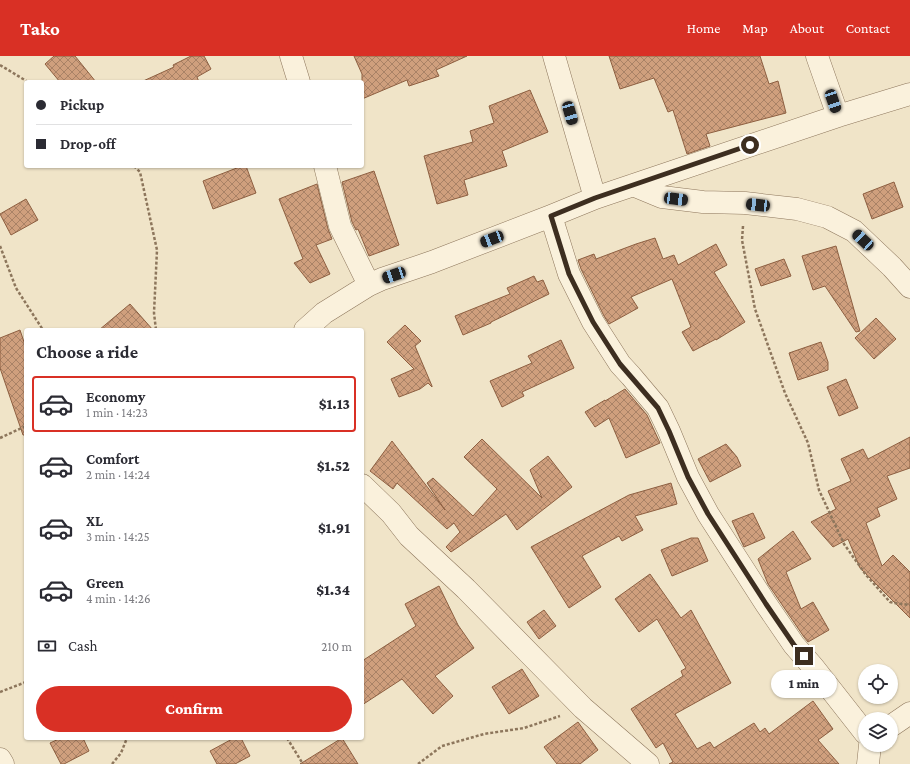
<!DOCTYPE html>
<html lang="en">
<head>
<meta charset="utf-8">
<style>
	body { margin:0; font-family:"Crimson Pro",serif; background:#f2f2f3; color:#2b2b33; height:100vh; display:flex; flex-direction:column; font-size:15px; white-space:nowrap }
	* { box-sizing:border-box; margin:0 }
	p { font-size:13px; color:#7c7c81 }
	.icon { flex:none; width:22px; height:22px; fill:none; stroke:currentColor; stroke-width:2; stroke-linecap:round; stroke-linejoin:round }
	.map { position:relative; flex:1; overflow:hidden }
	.details { position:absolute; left:24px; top:272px; width:340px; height:412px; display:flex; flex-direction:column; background:#fff; border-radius:4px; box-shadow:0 1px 3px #0004 }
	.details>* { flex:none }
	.banner { position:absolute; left:24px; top:24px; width:340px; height:88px; border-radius:4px; box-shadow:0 1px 3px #0004; display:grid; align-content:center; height:88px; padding:0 12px; background:#fff }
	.tools { position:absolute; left:858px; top:608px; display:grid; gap:8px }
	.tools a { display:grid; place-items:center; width:40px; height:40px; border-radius:50%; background:#fff; box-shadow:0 1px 3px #0004; font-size:20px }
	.end { position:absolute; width:18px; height:18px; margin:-9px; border:5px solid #3d2e20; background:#fff; box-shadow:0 0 0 2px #fff }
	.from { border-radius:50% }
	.bubble { position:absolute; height:28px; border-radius:14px; background:#fff; box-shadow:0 1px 3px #0004; font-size:13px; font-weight:800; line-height:28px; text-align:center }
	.car { position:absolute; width:12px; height:24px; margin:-12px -6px; border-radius:5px; box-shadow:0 0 3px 1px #0007; background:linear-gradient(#222 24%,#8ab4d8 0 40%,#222 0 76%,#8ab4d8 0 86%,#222 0) }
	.banner b { display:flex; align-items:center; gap:14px; height:38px; font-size:15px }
	.banner b+b { border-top:1px solid #e1e1e2 }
	.banner i { width:10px; height:10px; background:#2b2b33 }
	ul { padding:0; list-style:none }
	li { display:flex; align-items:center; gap:12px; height:56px; margin:0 8px 6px; padding:0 4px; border:2px solid transparent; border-radius:4px }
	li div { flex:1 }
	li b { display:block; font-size:15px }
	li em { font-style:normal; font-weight:800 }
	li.on { border-color:#d93025 }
	li>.icon { width:36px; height:36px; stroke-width:1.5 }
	h2 { padding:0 12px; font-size:18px; line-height:48px }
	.pay { display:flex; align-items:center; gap:10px; height:44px; padding:0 12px; font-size:15px }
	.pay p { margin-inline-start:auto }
	.button { display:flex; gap:8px; margin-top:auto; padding:8px 12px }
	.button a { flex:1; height:46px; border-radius:24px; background:#d93025; color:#fff; font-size:16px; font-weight:800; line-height:46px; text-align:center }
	header { display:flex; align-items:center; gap:24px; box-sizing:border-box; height:56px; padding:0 20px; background:#d93025; color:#fff }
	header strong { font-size:19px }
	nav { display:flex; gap:22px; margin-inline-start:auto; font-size:14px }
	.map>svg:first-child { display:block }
</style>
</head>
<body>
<header>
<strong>Tako</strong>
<nav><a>Home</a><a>Map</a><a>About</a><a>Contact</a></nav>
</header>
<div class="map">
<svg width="910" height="708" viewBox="0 0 910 708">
	<defs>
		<pattern id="building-cross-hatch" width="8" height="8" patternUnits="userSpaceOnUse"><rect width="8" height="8" fill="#cf9f7d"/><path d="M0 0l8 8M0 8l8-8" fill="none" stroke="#a98266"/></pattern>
	</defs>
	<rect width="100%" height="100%" fill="#f0e4c8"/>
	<path fill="url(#building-cross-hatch)" stroke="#8d5f41" d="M54 0H75L96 26H60L45 8Z
		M191 0H204L211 13 197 21 199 26H141L174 11 173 9Z
		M354 0H467L436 14 439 20 409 30 407 24 362 43V18Z
		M609 0H760L769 28 778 25 786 57 706 78 710 90 687 98 673 54 668 56 654 22 620 33Z
		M530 34 548 76 502 95 507 110 464 124 468 139 437 148 424 100 473 86 470 75 494 67 489 50Z
		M242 110H246L256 137 213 153 203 125Z
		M374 115 399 189 369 200 358 173 356 174 352 166 342 126Z
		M894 126 903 151 872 163 863 138Z
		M317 128 328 173 332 183 316 189 330 218 310 227 294 207 303 203 279 143Z
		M26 143 38 164 11 179 0 158Z
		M655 182 663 203 674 199 678 209 716 188 727 209 714 216 745 266 716 284V283L693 295 682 276 691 271 672 223 631 241 638 252 609 268 604 260 581 213 578 204 594 198 596 203 636 188Z
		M836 190 860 275 856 276 825 230 813 234 802 200Z
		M784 203 791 220 761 230 755 213Z
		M534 220 537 226 543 224 549 238 491 266V267L463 279 455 260 510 238 507 232Z
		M130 248 153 274H99Z
		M876 262 896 283 874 303 855 282Z
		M405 269 421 285 415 290 432 330V331L428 327 420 333 399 341 391 323 414 313 387 286Z
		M20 274 26 292V379H23L0 312V282Z
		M561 284 574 312 522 336 524 340 502 351 490 325 532 307 528 300Z
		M821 286 828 306V314L798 324 789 297Z
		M846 323 858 352 839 360 827 331Z
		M625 333 647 359 660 387 626 402 609 362 595 371 585 356 605 344V345Z
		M910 381V412L887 420 897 443 877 452 880 460 866 467 882 510 893 499 910 516V562L860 512 848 483 833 491 811 466 836 453 828 435 851 425 841 403 863 393 868 403Z
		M482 383 542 442 530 414 548 400 572 431 517 474 506 458 451 496 446 491 460 476 454 467 447 473 397 427 393 433 370 415 392 385 445 454 427 427 433 422 473 460 497 433 464 401Z
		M726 388 737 401 741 410 710 426 698 403Z
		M671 427 677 448 635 460 643 474 622 485 619 480 582 500 601 531 569 552 531 491 629 439Z
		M753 457 765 482 744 491 732 465Z
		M793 475 811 503 786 516 801 553 813 546 829 574 808 586 804 581 768 528 758 503Z
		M691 482H698L708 505 672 520 661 494Z
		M650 518 681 562 691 554 731 627 675 658 697 693 710 686 714 692 754 667 760 676 765 672 769 678 813 645 833 673 818 684 839 708H669L673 706 663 687 656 692 631 653 683 620 681 615 686 612 657 563 639 576 615 543Z
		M439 530 458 569 474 592 435 620 453 640 433 658 402 623 362 649V605L416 570 405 548Z
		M544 554 556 570 539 583 527 566Z
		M522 613 539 640 509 658 492 631Z
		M578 666 598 694 580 708H557L544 691Z
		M61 682H83L89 695 64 708H61L50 687Z
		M234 682H241L250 700 235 708H217L210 695Z
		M342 682 358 708H300Z"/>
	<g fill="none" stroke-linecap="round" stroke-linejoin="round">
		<defs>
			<path id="minor" d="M291 0 299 26
				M554 0 595 142
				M817 0 838 60
				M325 110 340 170 369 229
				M633 129 662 141 703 146 745 147 797 153 827 161 854 175 892 211 910 231
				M551 160 569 218 593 266 620 308 631 320 658 352 669 375 688 421 708 458 766 548 794 589 814 612 865 677
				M305 274 324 257 369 229 382 223 432 206 551 160 595 142 838 60 910 38
				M362 429 391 457 409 480 466 533 583 652 648 708
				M891 670 910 657
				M0 703 3 708
				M868 708 870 689"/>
		</defs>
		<use href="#minor" stroke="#8d765c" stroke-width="23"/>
		<path stroke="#8d765c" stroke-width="2.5" stroke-dasharray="3 2" stroke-linecap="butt" d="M0 9 28 26
			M134 110 140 116 157 194 154 257 156 274
			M743 170 742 184 755 253 785 337 808 387 819 434 844 488 866 519 890 546 894 547 910 549
			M0 190 16 232 43 274
			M0 382 26 370
			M0 636 26 626
			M287 682 303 708
			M112 708 121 697 127 682
			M418 708 442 690 484 678 524 672 560 660"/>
		<use href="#minor" stroke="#faf1dc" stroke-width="22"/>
	</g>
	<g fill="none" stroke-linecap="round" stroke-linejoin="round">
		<path stroke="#3d2e20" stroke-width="5" d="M750 89 595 142 551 160 569 218 593 266 620 308 658 352 669 375 688 421 708 458 766 548 794 589 804 600"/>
	</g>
</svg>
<div class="tools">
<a><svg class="icon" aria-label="locate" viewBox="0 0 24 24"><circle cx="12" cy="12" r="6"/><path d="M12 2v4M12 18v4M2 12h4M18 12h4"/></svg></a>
<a><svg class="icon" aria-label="layers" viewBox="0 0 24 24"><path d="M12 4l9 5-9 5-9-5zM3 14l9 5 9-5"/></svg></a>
</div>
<i class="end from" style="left:750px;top:89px"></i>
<i class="end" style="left:804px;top:600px"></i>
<div class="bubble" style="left:771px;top:614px;width:66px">1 min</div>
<i class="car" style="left:833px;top:45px;rotate:161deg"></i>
<i class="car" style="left:570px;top:57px;rotate:164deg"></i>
<i class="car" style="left:676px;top:143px;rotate:97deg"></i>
<i class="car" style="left:758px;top:149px;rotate:276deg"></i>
<i class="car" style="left:492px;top:183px;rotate:249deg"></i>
<i class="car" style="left:863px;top:184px;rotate:313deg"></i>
<i class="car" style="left:394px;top:219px;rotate:251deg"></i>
<div class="banner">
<b><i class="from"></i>Pickup</b>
<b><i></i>Drop-off</b>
</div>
<section class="details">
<h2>Choose a ride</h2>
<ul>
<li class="on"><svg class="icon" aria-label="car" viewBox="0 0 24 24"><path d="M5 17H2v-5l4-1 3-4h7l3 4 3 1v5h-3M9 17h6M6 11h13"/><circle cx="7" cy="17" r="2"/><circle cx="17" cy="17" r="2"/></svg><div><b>Economy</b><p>1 min · 14:23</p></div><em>$1.13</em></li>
<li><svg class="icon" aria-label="car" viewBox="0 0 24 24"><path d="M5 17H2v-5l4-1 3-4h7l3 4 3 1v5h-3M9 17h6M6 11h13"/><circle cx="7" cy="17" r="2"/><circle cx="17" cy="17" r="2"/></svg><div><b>Comfort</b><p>2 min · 14:24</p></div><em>$1.52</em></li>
<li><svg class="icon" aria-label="car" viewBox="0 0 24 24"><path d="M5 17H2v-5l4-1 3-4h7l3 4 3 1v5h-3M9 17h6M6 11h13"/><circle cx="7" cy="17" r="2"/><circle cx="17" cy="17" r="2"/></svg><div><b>XL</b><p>3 min · 14:25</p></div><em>$1.91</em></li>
<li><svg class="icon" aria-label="car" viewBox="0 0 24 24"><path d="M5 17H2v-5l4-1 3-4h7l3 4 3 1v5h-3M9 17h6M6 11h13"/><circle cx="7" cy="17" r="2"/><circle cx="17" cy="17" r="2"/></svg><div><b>Green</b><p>4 min · 14:26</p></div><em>$1.34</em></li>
</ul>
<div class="pay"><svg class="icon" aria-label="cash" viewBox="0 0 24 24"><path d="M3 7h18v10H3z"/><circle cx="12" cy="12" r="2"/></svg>Cash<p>210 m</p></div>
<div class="button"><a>Confirm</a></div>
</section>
</div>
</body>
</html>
